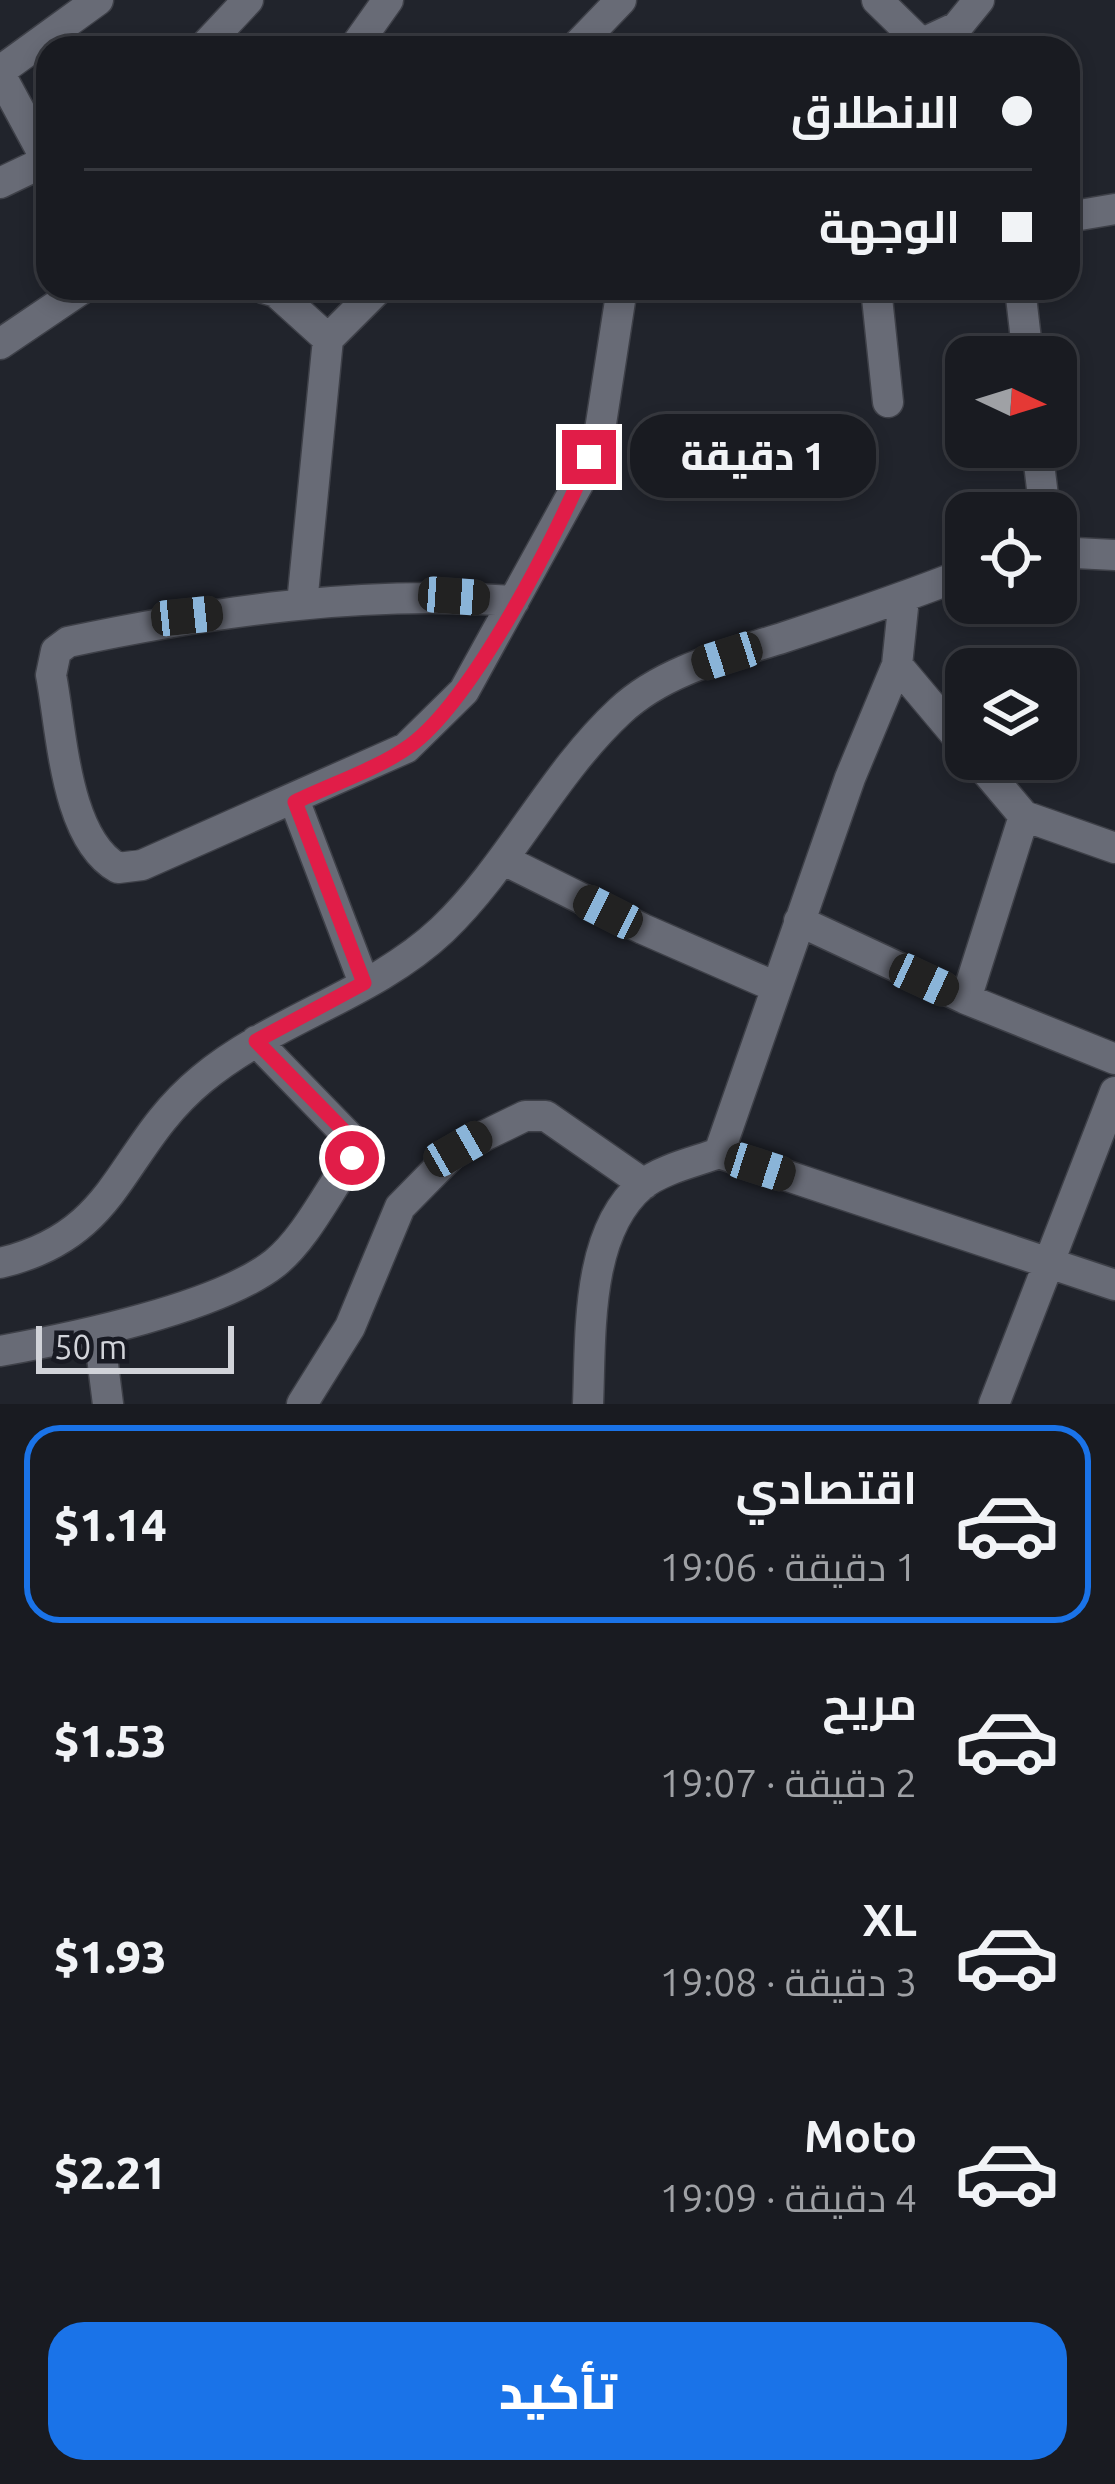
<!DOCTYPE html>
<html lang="ar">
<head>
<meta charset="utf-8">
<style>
	body { margin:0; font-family:Ubuntu,Cairo,sans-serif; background:#22242a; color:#f1f3f6; direction:rtl; height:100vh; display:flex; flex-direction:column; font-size:45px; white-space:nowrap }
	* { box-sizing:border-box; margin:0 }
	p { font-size:39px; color:#9fa1a5 }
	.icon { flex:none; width:66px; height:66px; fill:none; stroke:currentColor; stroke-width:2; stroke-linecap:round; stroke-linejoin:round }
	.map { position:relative; height:1404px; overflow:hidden; direction:ltr }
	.panel { display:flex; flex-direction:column; background:#191b21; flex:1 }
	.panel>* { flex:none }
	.hud { position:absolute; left:36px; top:36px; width:1044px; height:264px; border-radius:36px; box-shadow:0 6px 18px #0003,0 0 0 3px #37393f; direction:rtl; display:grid; align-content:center; height:264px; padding:0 48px; background:#191b21 }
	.needle { width:78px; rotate:94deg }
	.fabs { position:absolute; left:945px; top:336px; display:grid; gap:24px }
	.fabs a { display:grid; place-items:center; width:132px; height:132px; border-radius:24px; background:#191b21; box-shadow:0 6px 18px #0003,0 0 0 3px #37393f; font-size:60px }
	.scale { position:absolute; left:36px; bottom:30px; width:198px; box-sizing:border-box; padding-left:12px; border:6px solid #d1d3d9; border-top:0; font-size:33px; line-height:42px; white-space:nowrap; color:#d1d3d9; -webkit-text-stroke:9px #181a23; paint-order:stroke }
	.end { position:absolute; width:54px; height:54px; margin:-27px; border:15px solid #e11d48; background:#fff; box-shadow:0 0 0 6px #fff }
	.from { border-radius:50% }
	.bubble { position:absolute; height:84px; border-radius:36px; background:#191b21; box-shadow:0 6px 18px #0003,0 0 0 3px #37393f; font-size:39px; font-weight:800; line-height:84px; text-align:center; direction:rtl }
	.car { position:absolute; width:36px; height:72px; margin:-36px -18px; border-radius:15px; box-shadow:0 0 9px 3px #0007; background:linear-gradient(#222 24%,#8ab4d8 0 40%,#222 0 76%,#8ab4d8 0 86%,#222 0) }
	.hud b { display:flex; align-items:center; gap:42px; height:114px; font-size:45px }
	.hud b+b { border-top:3px solid #37393f }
	.hud i { width:30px; height:30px; background:#f1f3f6 }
	ul { padding:21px 0 0; list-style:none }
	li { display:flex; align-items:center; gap:36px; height:198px; margin:0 24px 18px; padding:0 24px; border:6px solid transparent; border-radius:36px }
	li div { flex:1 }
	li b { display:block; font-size:45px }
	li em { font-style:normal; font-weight:800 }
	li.current { border-color:#1a73e8 }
	li>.icon { width:108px; height:108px; stroke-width:1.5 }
	.cta { display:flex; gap:24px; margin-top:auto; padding:24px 48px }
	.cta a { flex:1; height:138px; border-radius:36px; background:#1a73e8; color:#fff; font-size:48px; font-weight:800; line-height:138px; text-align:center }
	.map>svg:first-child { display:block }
</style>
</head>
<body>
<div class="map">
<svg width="1115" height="1404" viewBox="0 0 1115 1404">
	<rect width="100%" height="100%" fill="#21242c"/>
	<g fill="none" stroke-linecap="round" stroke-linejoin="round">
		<defs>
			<path id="street" d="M877 0 921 43
				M203 48 248 0
				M354 48 388 0
				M575 48 621 0
				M912 48 957 27 979 0
				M0 71 98 0
				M0 74 48 163
				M0 183 48 160
				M1068 217 1115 209
				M263 288 276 292 328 339 302 604
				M876 288 888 402
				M1020 288 1028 357
				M328 339 379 288
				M0 344 83 288
				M1037 447 1045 513
				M1056 552 1115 555
				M514 601C364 590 214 611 68 642L56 651 51 675C62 732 65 838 118 868L142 865 406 748 464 691 578 484 600 430 622 288
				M897 665 966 747
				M976 759 1024 816 1115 848
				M295 802 364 983
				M504 860 643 929 776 987
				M799 921 966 999 1115 1059
				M966 999 1024 816
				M719 1153 1115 1285
				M0 1263C122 1234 117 1149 202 1079 274 1019 373 995 442 930 510 865 551 775 620 711 665 669 729 655 785 637 846 617 906 597 966 573
				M99 1333 108 1404
				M0 1351C72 1338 218 1308 275 1263 306 1238 329 1190 352 1158L353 1141 256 1041
				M302 1404 350 1327 400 1207 457 1149 525 1116H546L644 1184
				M588 1404C591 1336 585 1233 642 1185 662 1169 695 1162 719 1153L850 778 897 665 904 598
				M994 1404 1115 1092"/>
		</defs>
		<use href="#street" stroke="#3e4048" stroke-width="33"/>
		<use href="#street" stroke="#686b76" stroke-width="30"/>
	</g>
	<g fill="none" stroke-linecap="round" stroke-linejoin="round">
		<path stroke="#e11d48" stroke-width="15" d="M352 1158 348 1135 256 1041 364 983 295 802C332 784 378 769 411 745 474 698 559 532 589 457"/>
	</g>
</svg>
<div class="fabs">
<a><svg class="needle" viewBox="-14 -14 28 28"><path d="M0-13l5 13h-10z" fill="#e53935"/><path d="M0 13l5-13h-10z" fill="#9fa1a5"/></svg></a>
<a><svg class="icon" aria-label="locate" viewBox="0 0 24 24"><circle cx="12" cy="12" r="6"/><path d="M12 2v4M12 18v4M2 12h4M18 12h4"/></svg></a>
<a><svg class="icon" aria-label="layers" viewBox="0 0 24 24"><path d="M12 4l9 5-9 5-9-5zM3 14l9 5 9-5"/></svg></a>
</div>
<div class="scale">50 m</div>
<i class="end from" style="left:352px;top:1158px"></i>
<i class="end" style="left:589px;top:457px"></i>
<div class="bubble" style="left:630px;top:414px;width:246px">1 دقيقة</div>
<i class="car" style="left:454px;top:596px;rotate:94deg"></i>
<i class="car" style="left:187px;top:616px;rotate:84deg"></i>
<i class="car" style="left:727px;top:656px;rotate:252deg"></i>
<i class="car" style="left:608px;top:912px;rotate:297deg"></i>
<i class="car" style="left:924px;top:980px;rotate:115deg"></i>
<i class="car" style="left:458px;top:1149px;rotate:60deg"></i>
<i class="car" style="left:760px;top:1167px;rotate:108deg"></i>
<div class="hud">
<b><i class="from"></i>الانطلاق</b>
<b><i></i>الوجهة</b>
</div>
</div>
<section class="panel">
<ul>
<li class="current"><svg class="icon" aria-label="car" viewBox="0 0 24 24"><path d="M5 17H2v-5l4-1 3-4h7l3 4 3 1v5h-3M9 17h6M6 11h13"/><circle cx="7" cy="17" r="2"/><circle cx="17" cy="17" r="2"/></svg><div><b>اقتصادي</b><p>1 دقيقة · 19:06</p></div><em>$1.14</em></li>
<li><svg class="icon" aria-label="car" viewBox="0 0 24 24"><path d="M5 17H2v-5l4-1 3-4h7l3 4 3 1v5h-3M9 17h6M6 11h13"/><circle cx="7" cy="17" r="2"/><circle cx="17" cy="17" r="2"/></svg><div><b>مريح</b><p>2 دقيقة · 19:07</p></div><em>$1.53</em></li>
<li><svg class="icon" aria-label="car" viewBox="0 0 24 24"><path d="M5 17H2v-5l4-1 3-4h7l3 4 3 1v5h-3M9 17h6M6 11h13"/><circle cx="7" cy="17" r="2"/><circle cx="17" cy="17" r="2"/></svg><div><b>XL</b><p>3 دقيقة · 19:08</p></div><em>$1.93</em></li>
<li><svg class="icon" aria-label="car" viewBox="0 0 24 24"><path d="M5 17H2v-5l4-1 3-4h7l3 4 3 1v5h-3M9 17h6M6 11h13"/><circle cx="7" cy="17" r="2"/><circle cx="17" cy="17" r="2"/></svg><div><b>Moto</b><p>4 دقيقة · 19:09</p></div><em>$2.21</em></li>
</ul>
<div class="cta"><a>تأكيد</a></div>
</section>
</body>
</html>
